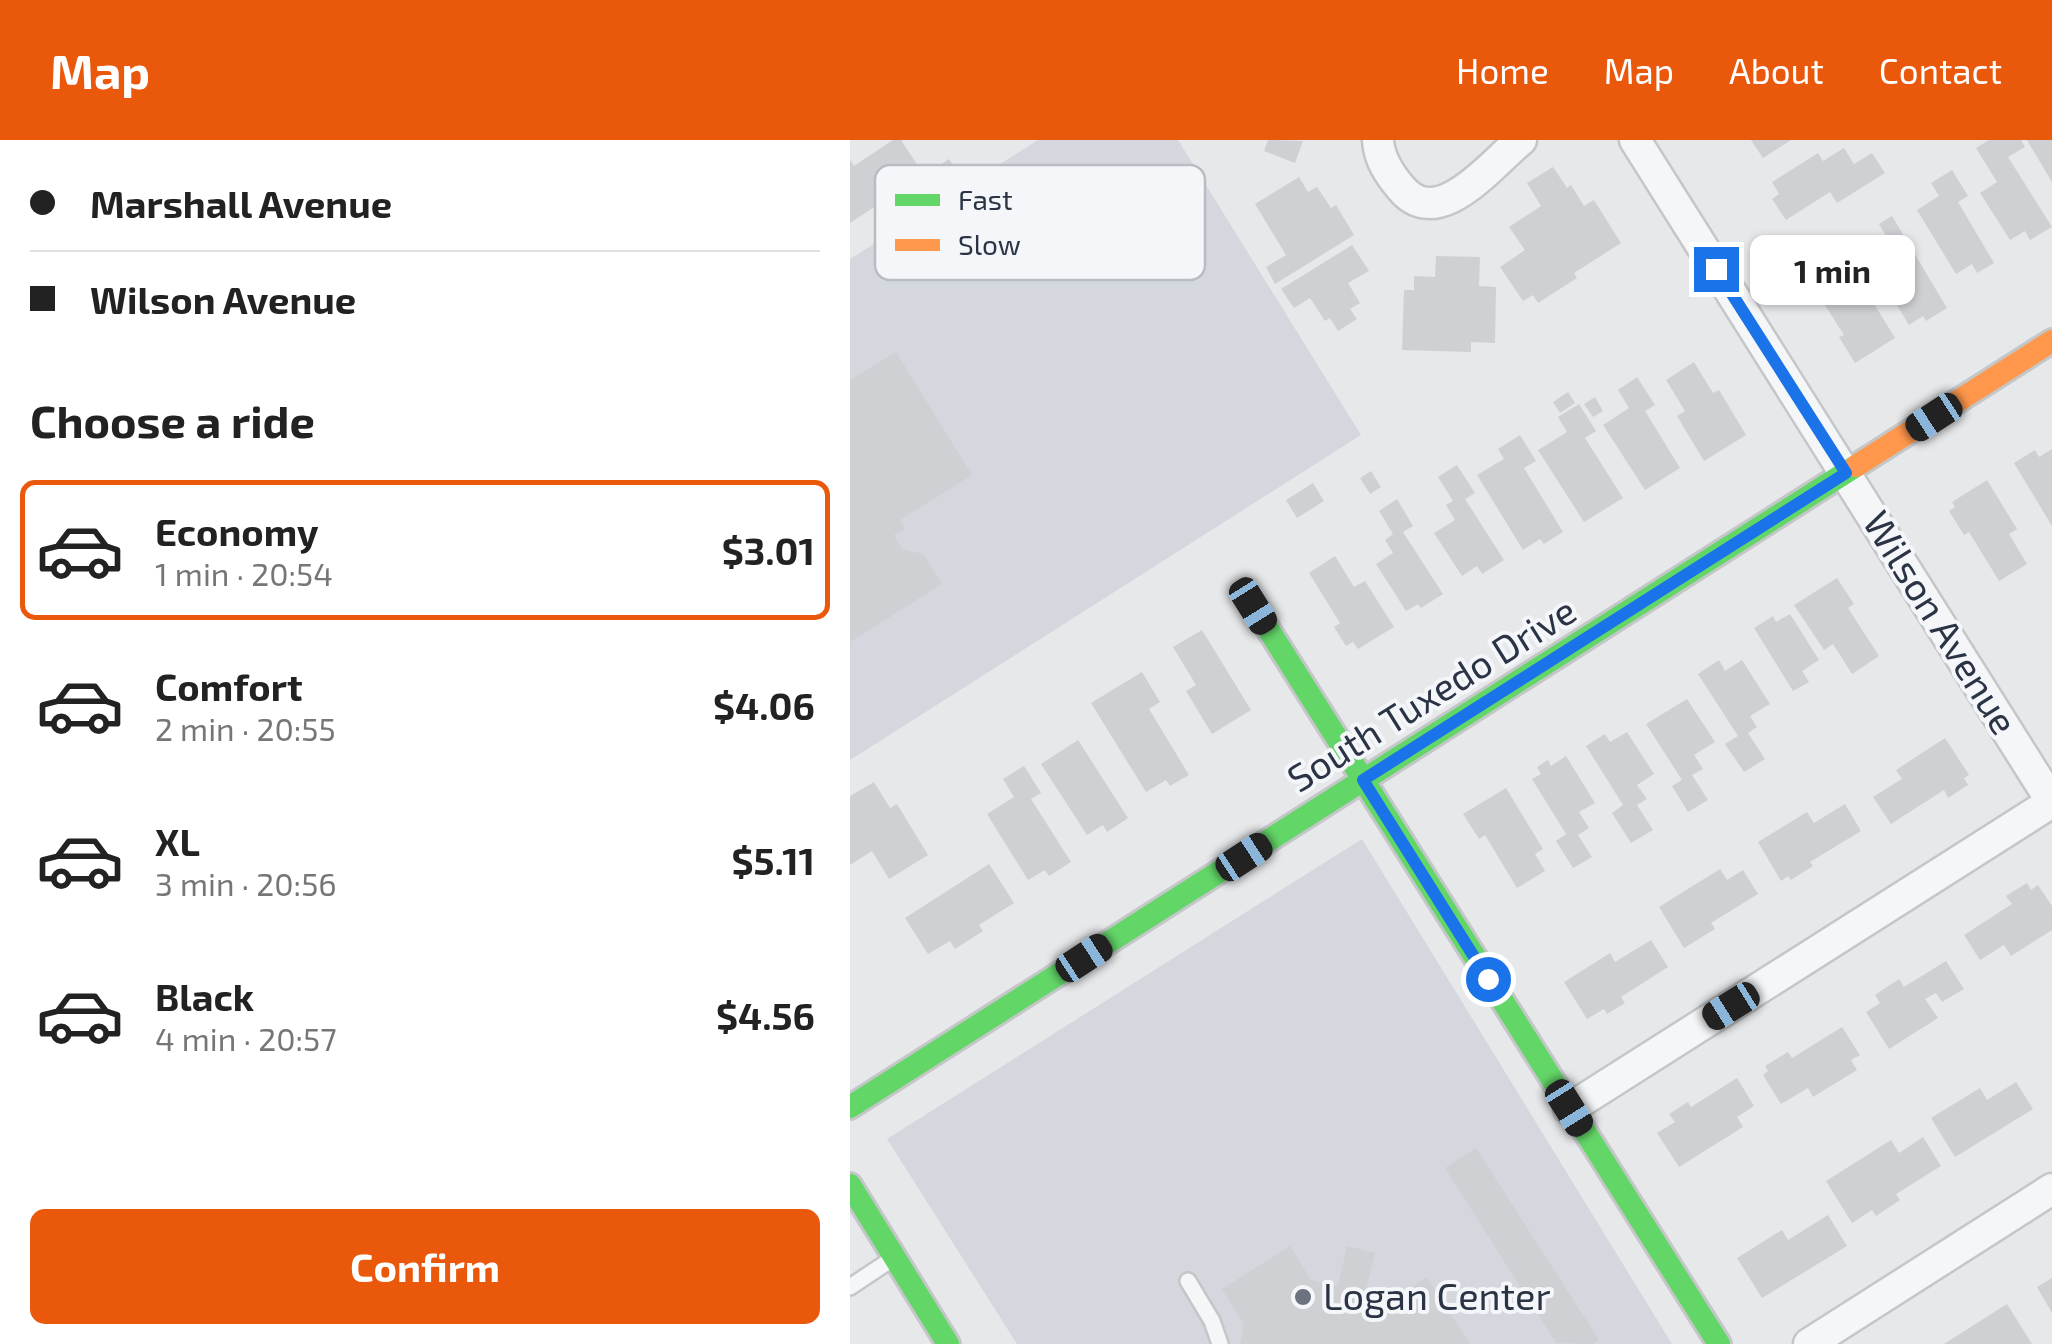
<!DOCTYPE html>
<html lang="en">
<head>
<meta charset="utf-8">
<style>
	body { margin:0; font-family:"Exo 2",sans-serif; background:#f6f6f6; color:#222; height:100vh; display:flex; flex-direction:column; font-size:38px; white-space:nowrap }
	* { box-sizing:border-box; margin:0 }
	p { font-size:32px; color:#767676 }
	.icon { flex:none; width:55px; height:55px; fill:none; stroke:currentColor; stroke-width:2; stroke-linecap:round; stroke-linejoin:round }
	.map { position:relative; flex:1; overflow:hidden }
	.panel { display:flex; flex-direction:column; background:#fff; width:850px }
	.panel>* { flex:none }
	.banner { display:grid; align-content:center; height:220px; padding:0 30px; background:#fff }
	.end { position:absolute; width:45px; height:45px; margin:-22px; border:12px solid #1a73e8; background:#fff; box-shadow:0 0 0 5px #fff }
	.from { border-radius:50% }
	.bubble { position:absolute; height:70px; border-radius:15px; background:#fff; box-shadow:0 2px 8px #0004; font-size:32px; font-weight:700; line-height:70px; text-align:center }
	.car { position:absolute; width:30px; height:60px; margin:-30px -15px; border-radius:12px; box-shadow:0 0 8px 2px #0007; background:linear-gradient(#222 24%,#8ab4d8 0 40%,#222 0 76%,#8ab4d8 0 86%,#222 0) }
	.banner b { display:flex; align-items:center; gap:35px; height:95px; font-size:38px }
	.banner b+b { border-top:2px solid #e0e0e0 }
	.banner i { width:25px; height:25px; background:#222 }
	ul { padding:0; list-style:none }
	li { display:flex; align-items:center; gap:30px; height:140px; margin:0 20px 15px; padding:0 10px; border:5px solid transparent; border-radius:15px }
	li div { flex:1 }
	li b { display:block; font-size:38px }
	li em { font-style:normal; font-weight:700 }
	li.on { border-color:#ea580c }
	li>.icon { width:90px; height:90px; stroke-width:1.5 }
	h2 { padding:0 30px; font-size:45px; line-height:120px }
	.button { display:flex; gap:20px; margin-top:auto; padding:20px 30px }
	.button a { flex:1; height:115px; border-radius:15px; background:#ea580c; color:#fff; font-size:40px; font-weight:700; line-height:115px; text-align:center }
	header { display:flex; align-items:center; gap:60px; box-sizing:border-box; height:140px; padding:0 50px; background:#ea580c; color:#fff }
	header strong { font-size:48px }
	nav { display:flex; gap:55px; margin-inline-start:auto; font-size:35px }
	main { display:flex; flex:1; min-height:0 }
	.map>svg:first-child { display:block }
</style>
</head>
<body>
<header>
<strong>Map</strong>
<nav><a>Home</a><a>Map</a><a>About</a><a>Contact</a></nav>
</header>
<main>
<section class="panel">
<div class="banner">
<b><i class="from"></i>Marshall Avenue</b>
<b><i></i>Wilson Avenue</b>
</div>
<h2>Choose a ride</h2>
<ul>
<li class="on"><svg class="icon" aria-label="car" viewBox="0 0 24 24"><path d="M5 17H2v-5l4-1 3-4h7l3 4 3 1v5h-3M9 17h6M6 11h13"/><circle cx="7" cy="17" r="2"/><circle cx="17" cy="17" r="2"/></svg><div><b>Economy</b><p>1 min · 20:54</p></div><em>$3.01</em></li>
<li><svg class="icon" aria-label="car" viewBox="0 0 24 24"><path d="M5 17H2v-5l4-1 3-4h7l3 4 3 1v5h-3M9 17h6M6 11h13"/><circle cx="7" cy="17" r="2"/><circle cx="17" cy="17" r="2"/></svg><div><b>Comfort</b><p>2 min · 20:55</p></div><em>$4.06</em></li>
<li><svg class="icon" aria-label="car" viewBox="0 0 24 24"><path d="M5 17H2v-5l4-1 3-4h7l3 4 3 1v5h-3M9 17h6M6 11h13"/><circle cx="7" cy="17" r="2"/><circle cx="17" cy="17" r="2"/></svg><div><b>XL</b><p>3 min · 20:56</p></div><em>$5.11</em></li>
<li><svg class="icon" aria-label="car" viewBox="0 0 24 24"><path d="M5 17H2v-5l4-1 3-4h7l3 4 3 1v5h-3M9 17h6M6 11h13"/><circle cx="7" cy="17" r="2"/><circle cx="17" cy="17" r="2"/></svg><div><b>Black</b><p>4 min · 20:57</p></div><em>$4.56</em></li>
</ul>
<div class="button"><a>Confirm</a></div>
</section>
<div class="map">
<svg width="1202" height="1204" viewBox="0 0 1202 1204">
	<rect width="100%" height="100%" fill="#e6e8ea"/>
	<path fill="#d4d7dd" d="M188 0H328L511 295 0 620V119Z
		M512 699 822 1204H167L37 999Z"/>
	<path fill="#ced0d3" d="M43 0H51L70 29 40 49 44 54 0 83V20L4 26Z
		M418 0 453 1 445 23 414 11Z
		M901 0H941L913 18Z
		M1139 0H1171L1175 7 1158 17 1202 87 1180 100 1175 91 1160 100 1130 53 1147 42 1126 8Z
		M1177 0H1202V42Z
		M994 8 1004 24 1022 13 1035 33 987 63 980 52 936 80 922 59 929 54 922 42 968 13 973 21Z
		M99 19 111 37 95 46 84 29Z
		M703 27 717 48 721 45 734 66 744 60 771 103 724 133 727 138 688 163 683 155 673 161 650 127 675 110 659 87 691 66 677 43Z
		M1102 30 1118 56 1108 62 1144 123 1127 133 1122 124 1106 134 1067 70 1089 56 1081 43Z
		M449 37 458 52 467 47 481 68 486 65 504 95 425 144 416 127 436 115 405 64Z
		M1042 76 1097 168 1076 181 1073 176 1059 185 1022 124 1044 110 1029 84Z
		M502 105 519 131 498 143 510 163 500 169 507 179 488 191 480 178 475 181 460 158 444 168 431 149Z
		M586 116 630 117 629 146 646 147 645 203 621 202V212L552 210 554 150H564V136L585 137Z
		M993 129 1011 158 1018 154 1045 198 1005 223 989 197 994 195 964 148Z
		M46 212 122 335 50 380 55 388 44 395 52 409 73 414 92 444 0 502V240Z
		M844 222 863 253 869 250 896 295 854 321 827 276 835 271 816 240Z
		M787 237 805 265 795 271 830 328 795 350 753 285 779 268 768 250Z
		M718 252 725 263 710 273 703 262Z
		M745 257 753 271 743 277 734 264Z
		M729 264 746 291 735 298 773 358 734 382 688 310 717 292 708 277Z
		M670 295 686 321 674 328 713 392 694 404 690 399 673 410 627 335 654 319 648 309Z
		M1202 309V386L1164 323 1185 310 1189 317Z
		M607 325 625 353 615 359 654 420 632 434 627 426 612 436 584 393 605 380 596 365 603 361 588 337Z
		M521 331 531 347 520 354 510 338Z
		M1137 340 1167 389 1159 394 1177 424 1149 441 1119 392 1114 395 1099 371 1105 367 1102 362Z
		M463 343 474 361 447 378 436 360Z
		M547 359 563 386 553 392 593 454 571 468 568 464 556 471 526 424 543 413 535 400 543 394 529 371Z
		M485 416 504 447 515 441 544 487 508 509 503 502 496 506 484 487 490 483 459 433Z
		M987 438 1004 464 998 468 1029 516 1002 534 983 504 974 510 944 465Z
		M940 474 969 520 952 531 959 542 943 551 904 488 923 476 926 482Z
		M352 490 401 570 362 594 336 551 346 545 323 507Z
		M869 520 875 531 892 520 920 564 900 576 907 587 898 593 915 619 894 632 875 604 888 596 848 534Z
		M292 532 310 562 299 569 339 635 320 646 316 640 296 652 241 563Z
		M837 559 865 602 844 615 853 629 842 635 858 660 838 672 822 646 832 640 796 584Z
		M777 592 804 634 787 645 797 659 787 665 803 690 781 703 762 673 773 665 736 606 755 594 760 602Z
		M1095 598 1119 635 1114 638 1118 645 1098 658 1094 650 1041 684 1023 657 1052 639 1046 630Z
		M228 600 278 678 257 692 253 685 237 695 191 624Z
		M716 616 745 663 729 672 739 688 728 695 742 717 723 728 706 701 716 694 682 639 691 634 687 627 698 620 701 626Z
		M174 626 191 653 181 659 221 722 199 736 195 730 178 740 137 674 164 657 153 639Z
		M24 642 40 668 47 664 78 715 39 739 22 711 0 725V656Z
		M656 648 693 709 685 714 695 731 667 748 635 695 629 699 613 674Z
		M995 664 1011 691 960 722 963 726 941 740 938 736 931 741 908 702 957 672 964 683Z
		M139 724 164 763 129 785 133 791 105 809 100 801 78 814 55 778Z
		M870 729 877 740 893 730 908 754 861 783 865 789 834 808 809 767Z
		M1177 743 1181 750 1188 745 1202 766V790L1161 816 1154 805 1130 820 1114 795 1162 764 1156 756Z
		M801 800 818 827 771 857 775 863 757 874 754 869 737 879 714 842 760 813 765 822Z
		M1096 821 1114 849 1092 862 1086 853 1075 859 1088 878 1039 909 1016 872 1030 863 1025 855 1049 839 1054 847Z
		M992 887 1010 915 1001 920 1007 930 963 957 958 948 931 964 913 935 918 931 915 926 938 912 942 918Z
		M887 938 904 966 887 977 893 987 829 1027 807 993 825 982 819 974 838 962 841 967Z
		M1166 942 1183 969 1105 1017 1081 978 1130 948 1137 960Z
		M1073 997 1091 1026 1046 1054 1050 1060 1026 1076 1022 1070 1002 1083 976 1041 1041 1000 1049 1013Z
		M626 1008 749 1200 743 1204 706 1203 595 1028Z
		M978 1075 997 1106 912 1158 887 1118 932 1090 938 1100Z
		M440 1106 461 1140 488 1146 497 1106 525 1113 515 1153 542 1160 577 1137 620 1204H390L394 1184 372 1149Z
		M1202 1138V1173L1187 1147Z
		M1157 1164 1182 1204H1094Z"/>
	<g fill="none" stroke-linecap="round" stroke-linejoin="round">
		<defs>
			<path id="lane" d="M338 1141 362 1181 370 1204
				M0 1147 42 1119"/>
			<path id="street" d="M528 0C529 19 539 34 551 48 588 93 640 25 671 0
				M785 0 1202 662
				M719 969 1202 662
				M959 1204 1202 1049"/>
			<path id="fast" d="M403 465 869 1204
				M0 967 1006 326
				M0 1045 98 1204"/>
			<path id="slow" d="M1006 326 1202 201"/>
		</defs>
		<use href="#lane" stroke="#c4c6c8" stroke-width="20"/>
		<use href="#street" stroke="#c4c6c8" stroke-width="35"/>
		<use href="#fast" stroke="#c4c6c8" stroke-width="28"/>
		<use href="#slow" stroke="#c4c6c8" stroke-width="28"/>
		<use href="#lane" stroke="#f5f6f7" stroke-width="15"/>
		<use href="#street" stroke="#f5f6f7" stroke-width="30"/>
		<use href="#fast" stroke="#63d668" stroke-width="22"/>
		<use href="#slow" stroke="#ff974d" stroke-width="22"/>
	</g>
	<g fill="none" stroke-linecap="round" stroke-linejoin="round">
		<path stroke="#1a73e8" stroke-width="12" d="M638 839 513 640 996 333 866 129"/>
	</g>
	<circle fill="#6c737f" stroke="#f4f6f9" stroke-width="4" cx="453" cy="1157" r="10"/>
	<g text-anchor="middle" stroke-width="8" stroke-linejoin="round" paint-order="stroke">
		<g font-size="38" fill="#2b3445" stroke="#f4f6f9">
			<text transform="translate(1090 483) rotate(58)" y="13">Wilson Avenue</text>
			<text transform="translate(582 555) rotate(-32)" y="13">South Tuxedo Drive</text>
		</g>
		<g font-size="38" fill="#2b3445" stroke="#f4f6f9" text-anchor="start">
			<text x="473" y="1170">Logan Center</text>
		</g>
	</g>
	<rect x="25" y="25" width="330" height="115" rx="15" fill="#f4f6f9" stroke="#b8bcc3" stroke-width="2.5"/>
	<rect x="45" y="54" width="45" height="12" fill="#63d668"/>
	<rect x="45" y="99" width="45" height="12" fill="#ff974d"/>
	<g font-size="28" fill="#2b3445">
		<text x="108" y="70">Fast</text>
		<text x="108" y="115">Slow</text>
	</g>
</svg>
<i class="end from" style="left:638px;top:839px"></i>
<i class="end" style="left:866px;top:129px"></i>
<div class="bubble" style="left:900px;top:95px;width:165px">1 min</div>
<i class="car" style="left:1084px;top:277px;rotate:237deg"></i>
<i class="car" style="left:403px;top:466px;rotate:148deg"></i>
<i class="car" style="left:394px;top:717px;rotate:57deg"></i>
<i class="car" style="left:234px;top:818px;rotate:57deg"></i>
<i class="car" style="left:881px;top:866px;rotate:238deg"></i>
<i class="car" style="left:719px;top:968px;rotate:148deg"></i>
</div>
</main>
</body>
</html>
